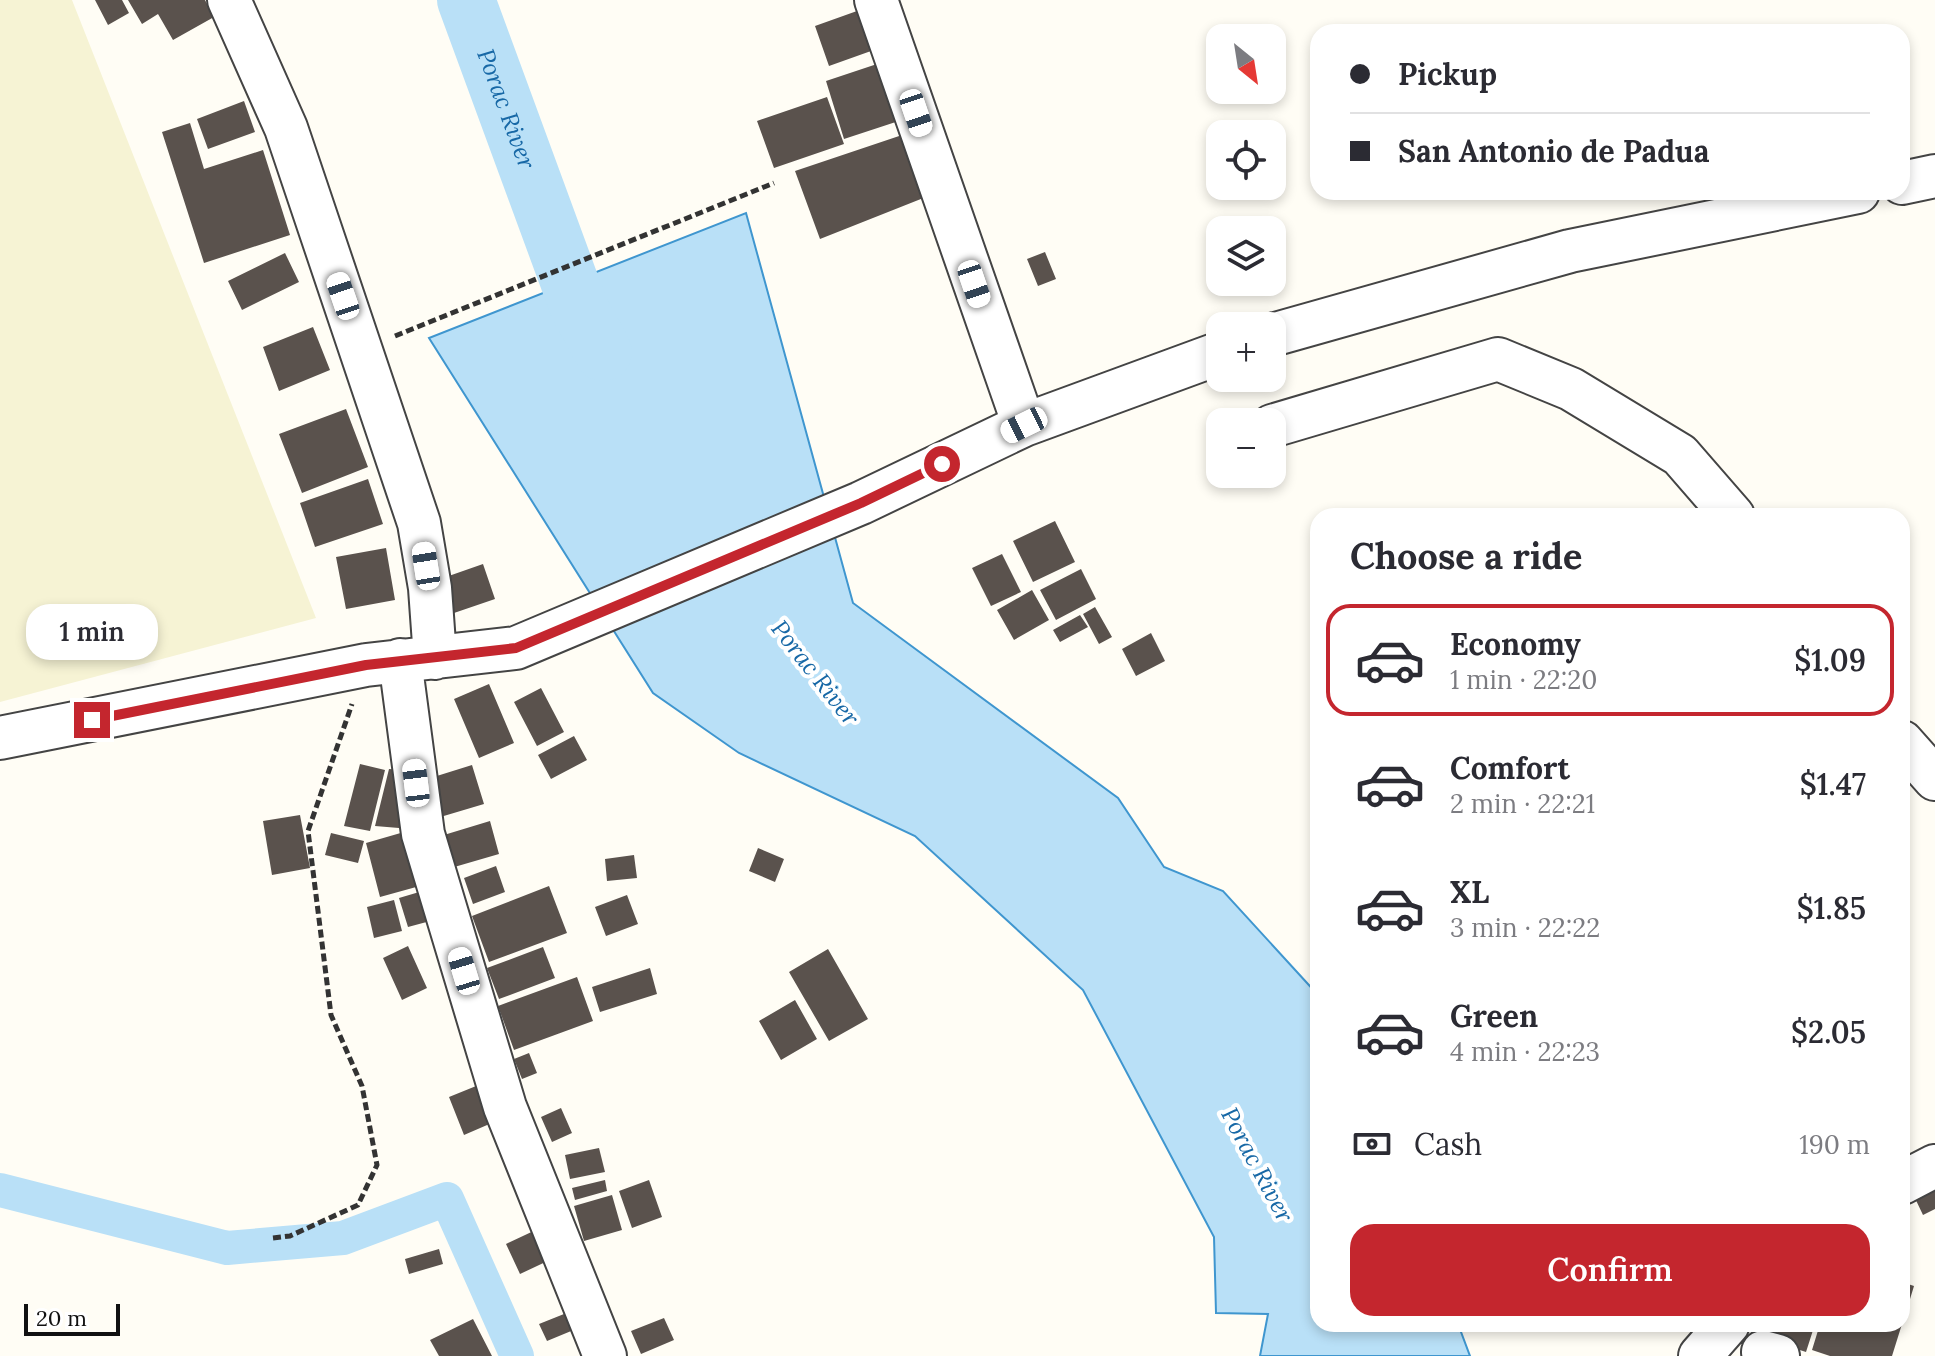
<!DOCTYPE html>
<html lang="en">
<head>
<meta charset="utf-8">
<style>
	body { margin:0; font-family:Lora,serif; background:#f7f7f7; color:#2b2b33; height:100vh; display:flex; flex-direction:column; font-size:30px; white-space:nowrap }
	* { box-sizing:border-box; margin:0 }
	p { font-size:26px; color:#7c7c81 }
	.icon { flex:none; width:44px; height:44px; fill:none; stroke:currentColor; stroke-width:2; stroke-linecap:round; stroke-linejoin:round }
	.map { position:relative; flex:1; overflow:hidden }
	.panel { position:absolute; left:1310px; top:508px; width:600px; height:824px; display:flex; flex-direction:column; background:#fff; border-radius:24px; box-shadow:0 4px 12px #0003 }
	.panel>* { flex:none }
	.hud { position:absolute; left:1310px; top:24px; width:600px; height:176px; border-radius:24px; box-shadow:0 4px 12px #0003; display:grid; align-content:center; height:176px; padding:0 40px; background:#fff }
	.needle { width:52px; rotate:150deg }
	.tools { position:absolute; left:1206px; top:24px; display:grid; gap:16px }
	.tools a { display:grid; place-items:center; width:80px; height:80px; border-radius:16px; background:#fff; box-shadow:0 4px 12px #0003; font-size:40px }
	.scale { position:absolute; left:24px; bottom:20px; width:96px; box-sizing:border-box; padding-left:8px; border:4px solid #111; border-top:0; font-size:22px; line-height:28px; white-space:nowrap; color:#111; -webkit-text-stroke:6px #fff; paint-order:stroke }
	.end { position:absolute; width:36px; height:36px; margin:-18px; border:10px solid #c4262e; background:#fff; box-shadow:0 0 0 4px #fff }
	.from { border-radius:50% }
	.bubble { position:absolute; height:56px; border-radius:24px; background:#fff; box-shadow:0 4px 12px #0003; font-size:26px; font-weight:600; line-height:56px; text-align:center }
	.car { position:absolute; width:24px; height:48px; margin:-24px -12px; border-radius:10px; box-shadow:0 0 6px 2px #0007; background:linear-gradient(#fff 24%,#345 0 40%,#fff 0 76%,#345 0 86%,#fff 0) }
	.hud b { display:flex; align-items:center; gap:28px; height:76px; font-size:30px }
	.hud b+b { border-top:2px solid #e1e1e2 }
	.hud i { width:20px; height:20px; background:#2b2b33 }
	ul { padding:0; list-style:none }
	li { display:flex; align-items:center; gap:24px; height:112px; margin:0 16px 12px; padding:0 24px; border:4px solid transparent; border-radius:24px }
	li div { flex:1 }
	li b { display:block; font-size:30px }
	li em { font-style:normal; font-weight:600 }
	li.active { border-color:#c4262e }
	li>.icon { width:72px; height:72px; stroke-width:1.5 }
	h2 { padding:0 40px; font-size:36px; line-height:96px }
	.pay { display:flex; align-items:center; gap:20px; height:88px; padding:0 40px; font-size:30px }
	.pay p { margin-inline-start:auto }
	.button { display:flex; gap:16px; margin-top:auto; padding:16px 40px }
	.button a { flex:1; height:92px; border-radius:24px; background:#c4262e; color:#fff; font-size:32px; font-weight:600; line-height:92px; text-align:center }
	.map>svg:first-child { display:block }
</style>
</head>
<body>
<div class="map">
<svg width="1935" height="1356" viewBox="0 0 1935 1356">
	<rect width="100%" height="100%" fill="#fffdf5"/>
	<path fill="#f6f3d4" d="M0 0H72L316 618 0 702Z"/>
	<path fill="#b9e0f7" stroke="#3f96cf" stroke-width="2" d="M746 213 853 603 1118 798 1164 867 1223 891 1318 995V1324H1458L1470 1356H1260L1268 1314 1216 1313 1214 1237 1083 990 915 836 739 753 653 693 429 338Z"/>
	<g fill="none" stroke-linecap="round" stroke-linejoin="round">
		<path stroke="#b9e0f7" stroke-width="34" d="M0 1190 227 1248 343 1238 447 1199 517 1356"/>
		<path stroke="#b9e0f7" stroke-width="58" id="s1" d="M466 0 578 305 603 352"/>
	</g>
	<path fill="#5a524d" d="M95 0H122L129 13 108 25Z
		M128 0H205L214 17 173 40 158 14 142 24Z
		M871 6 885 46 829 66 815 26Z
		M895 58 914 116 844 139 826 81Z
		M827 97 844 144 774 168 757 121Z
		M244 101 255 132 208 149 197 119Z
		M190 123 204 169 263 150 290 235 204 263 162 132Z
		M917 130 936 193 820 239 795 171Z
		M1045 252 1056 279 1038 286 1027 259Z
		M285 253 299 282 242 310 228 281Z
		M313 327 330 370 279 391 263 347Z
		M346 409 368 467 302 493 279 434Z
		M368 479 383 524 315 547 300 503Z
		M1055 521 1075 562 1033 582 1013 541Z
		M386 548 395 600 346 609 336 557Z
		M1002 554 1021 592 991 606 972 568Z
		M483 564 495 599 454 613 443 578Z
		M1081 569 1096 599 1056 620 1040 590Z
		M1032 590 1049 620 1014 640 997 610Z
		M1095 607 1112 637 1099 644 1083 614Z
		M1080 615 1088 627 1060 642 1053 630Z
		M1151 633 1165 661 1136 676 1122 649Z
		M489 684 514 743 479 758 454 699Z
		M541 688 564 732 537 746 514 702Z
		M574 736 587 760 551 779 538 755Z
		M360 764 385 770 370 831 344 826Z
		M472 765 484 804 437 818 424 780Z
		M389 769 403 770 411 829 375 826Z
		M300 815 310 868 272 875 263 821Z
		M490 821 499 854 444 870 434 838Z
		M411 830 427 884 380 897 366 843Z
		M331 833 364 841 358 863 325 855Z
		M758 848 784 859 775 882 749 871Z
		M634 855 637 878 607 881 605 859Z
		M496 866 505 892 473 904 464 878Z
		M549 886 567 933 489 962 472 916Z
		M426 890 434 920 408 927 399 898Z
		M627 895 638 924 606 936 595 907Z
		M394 900 402 931 374 938 367 907Z
		M408 946 427 988 402 1000 383 958Z
		M543 947 555 978 499 999 487 968Z
		M828 949 868 1019 829 1041 789 972Z
		M650 968 657 994 600 1012 592 987Z
		M577 977 593 1021 514 1050 498 1006Z
		M795 1000 817 1039 781 1060 759 1021Z
		M529 1053 537 1073 522 1079 514 1059Z
		M486 1082 501 1119 464 1135 449 1097Z
		M561 1108 572 1133 552 1142 541 1117Z
		M599 1148 605 1172 570 1179 565 1155Z
		M605 1180 607 1191 575 1200 572 1188Z
		M649 1180 662 1217 632 1228 619 1191Z
		M1935 1184V1209L1923 1215 1913 1194Z
		M612 1195 622 1230 584 1241 574 1206Z
		M540 1228 554 1258 520 1274 506 1244Z
		M439 1249 443 1264 409 1274 405 1259Z
		M1902 1282 1914 1286 1903 1322H1902Z
		M569 1312 576 1329 547 1341 539 1324Z
		M664 1318 674 1340 641 1354 631 1331Z
		M473 1319 492 1356H439L430 1340Z
		M1780 1324H1815L1806 1352 1775 1342Z
		M1820 1324H1902L1892 1356H1830L1812 1350Z"/>
	<g fill="none" stroke-linecap="round" stroke-linejoin="round">
		<defs>
			<path id="minor" d="M229 0 286 128 419 523 430 588 435 658
				M876 0 1024 425
				M1902 183 1935 176
				M1272 335 1570 251 1858 192
				M1272 426 1498 359 1571 389 1680 455 1733 516
				M400 660 423 834 505 1107 605 1356
				M0 738 366 665 516 648 861 503 1024 425 1220 353
				M1902 742 1935 779
				M1902 1183 1935 1166
				M1763 1352 1778 1356
				M1700 1356 1728 1324"/>
		</defs>
		<use href="#minor" stroke="#444" stroke-width="46"/>
		<path stroke="#333" stroke-width="5" stroke-dasharray="8 4" stroke-linecap="butt" d="M395 336 774 183
			M273 1238 290 1236 358 1205 377 1165 362 1086 331 1015 308 831 352 704"/>
		<use href="#minor" stroke="#fff" stroke-width="42"/>
	</g>
	<g fill="none" stroke-linecap="round" stroke-linejoin="round">
		<path stroke="#c4262e" stroke-width="10" d="M92 720 366 665 516 648 861 503 942 464"/>
	</g>
	<g text-anchor="middle" stroke-width="8" stroke-linejoin="round" paint-order="stroke">
		<g font-size="24" font-style="italic" fill="#1768a6" stroke="#fff">
			<text dy="8" stroke="none"><textPath href="#s1" startOffset="116">Porac River</textPath></text>
			<text transform="translate(815 673) rotate(52)" y="8">Porac River</text>
			<text transform="translate(1257 1165) rotate(62)" y="8">Porac River</text>
		</g>
	</g>
</svg>
<div class="tools">
<a><svg class="needle" viewBox="-14 -14 28 28"><path d="M0-13l5 13h-10z" fill="#e53935"/><path d="M0 13l5-13h-10z" fill="#7c7c81"/></svg></a>
<a><svg class="icon" aria-label="locate" viewBox="0 0 24 24"><circle cx="12" cy="12" r="6"/><path d="M12 2v4M12 18v4M2 12h4M18 12h4"/></svg></a>
<a><svg class="icon" aria-label="layers" viewBox="0 0 24 24"><path d="M12 4l9 5-9 5-9-5zM3 14l9 5 9-5"/></svg></a>
<a>+</a>
<a>−</a>
</div>
<div class="scale">20 m</div>
<i class="end from" style="left:942px;top:464px"></i>
<i class="end" style="left:92px;top:720px"></i>
<div class="bubble" style="left:26px;top:604px;width:132px">1 min</div>
<i class="car" style="left:916px;top:113px;rotate:161deg"></i>
<i class="car" style="left:974px;top:284px;rotate:161deg"></i>
<i class="car" style="left:343px;top:296px;rotate:341deg"></i>
<i class="car" style="left:1024px;top:425px;rotate:244deg"></i>
<i class="car" style="left:426px;top:566px;rotate:351deg"></i>
<i class="car" style="left:416px;top:783px;rotate:353deg"></i>
<i class="car" style="left:464px;top:971px;rotate:343deg"></i>
<div class="hud">
<b><i class="from"></i>Pickup</b>
<b><i></i>San Antonio de Padua</b>
</div>
<section class="panel">
<h2>Choose a ride</h2>
<ul>
<li class="active"><svg class="icon" aria-label="car" viewBox="0 0 24 24"><path d="M5 17H2v-5l4-1 3-4h7l3 4 3 1v5h-3M9 17h6M6 11h13"/><circle cx="7" cy="17" r="2"/><circle cx="17" cy="17" r="2"/></svg><div><b>Economy</b><p>1 min · 22:20</p></div><em>$1.09</em></li>
<li><svg class="icon" aria-label="car" viewBox="0 0 24 24"><path d="M5 17H2v-5l4-1 3-4h7l3 4 3 1v5h-3M9 17h6M6 11h13"/><circle cx="7" cy="17" r="2"/><circle cx="17" cy="17" r="2"/></svg><div><b>Comfort</b><p>2 min · 22:21</p></div><em>$1.47</em></li>
<li><svg class="icon" aria-label="car" viewBox="0 0 24 24"><path d="M5 17H2v-5l4-1 3-4h7l3 4 3 1v5h-3M9 17h6M6 11h13"/><circle cx="7" cy="17" r="2"/><circle cx="17" cy="17" r="2"/></svg><div><b>XL</b><p>3 min · 22:22</p></div><em>$1.85</em></li>
<li><svg class="icon" aria-label="car" viewBox="0 0 24 24"><path d="M5 17H2v-5l4-1 3-4h7l3 4 3 1v5h-3M9 17h6M6 11h13"/><circle cx="7" cy="17" r="2"/><circle cx="17" cy="17" r="2"/></svg><div><b>Green</b><p>4 min · 22:23</p></div><em>$2.05</em></li>
</ul>
<div class="pay"><svg class="icon" aria-label="cash" viewBox="0 0 24 24"><path d="M3 7h18v10H3z"/><circle cx="12" cy="12" r="2"/></svg>Cash<p>190 m</p></div>
<div class="button"><a>Confirm</a></div>
</section>
</div>
</body>
</html>
